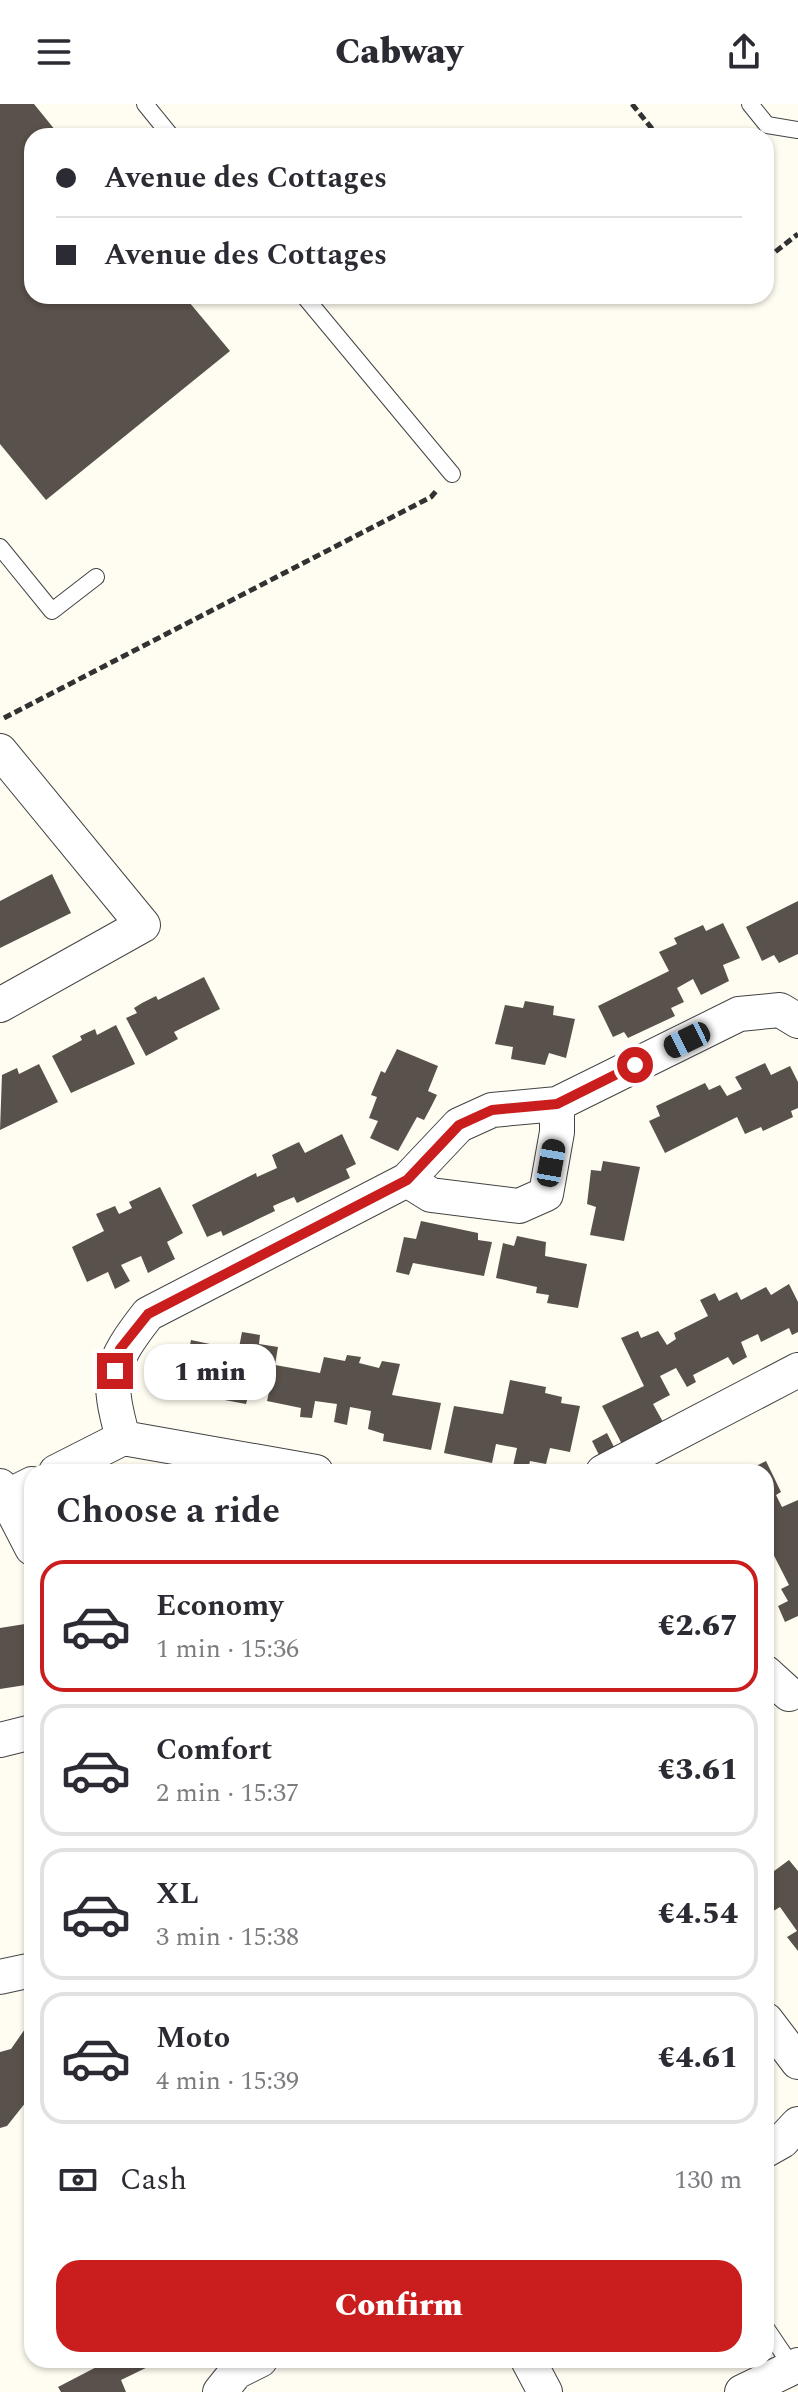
<!DOCTYPE html>
<html lang="en">
<head>
<meta charset="utf-8">
<style>
	body { margin:0; font-family:Spectral,serif; background:#f2f2f3; color:#2b2b33; height:100vh; display:flex; flex-direction:column; font-size:30px; white-space:nowrap }
	* { box-sizing:border-box; margin:0 }
	p { font-size:26px; color:#7c7c81 }
	.icon { flex:none; width:44px; height:44px; fill:none; stroke:currentColor; stroke-width:2; stroke-linecap:round; stroke-linejoin:round }
	.map { position:relative; flex:1; overflow:hidden }
	.sheet { position:absolute; left:24px; top:1360px; width:750px; height:904px; display:flex; flex-direction:column; background:#fff; border-radius:24px; box-shadow:0 2px 6px #0004 }
	.sheet>* { flex:none }
	.top-card { position:absolute; left:24px; top:24px; width:750px; height:176px; border-radius:24px; box-shadow:0 2px 6px #0004; display:grid; align-content:center; height:176px; padding:0 32px; background:#fff }
	.end { position:absolute; width:36px; height:36px; margin:-18px; border:10px solid #ca1e1e; background:#fff; box-shadow:0 0 0 4px #fff }
	.from { border-radius:50% }
	.bubble { position:absolute; height:56px; border-radius:24px; background:#fff; box-shadow:0 2px 6px #0004; font-size:26px; font-weight:800; line-height:56px; text-align:center }
	.car { position:absolute; width:24px; height:48px; margin:-24px -12px; border-radius:10px; box-shadow:0 0 6px 2px #0007; background:linear-gradient(#222 24%,#8ab4d8 0 40%,#222 0 76%,#8ab4d8 0 86%,#222 0) }
	.top-card b { display:flex; align-items:center; gap:28px; height:76px; font-size:30px }
	.top-card b+b { border-top:2px solid #e1e1e2 }
	.top-card i { width:20px; height:20px; background:#2b2b33 }
	ul { padding:0; list-style:none }
	li { display:flex; align-items:center; gap:24px; height:132px; margin:0 16px 12px; padding:0 16px; border:4px solid #e1e1e2; border-radius:24px }
	li div { flex:1 }
	li b { display:block; font-size:30px }
	li em { font-style:normal; font-weight:800 }
	li.current { border-color:#ca1e1e }
	li>.icon { width:72px; height:72px; stroke-width:1.5 }
	h2 { padding:0 32px; font-size:36px; line-height:96px }
	.pay { display:flex; align-items:center; gap:20px; height:88px; padding:0 32px; font-size:30px }
	.pay p { margin-inline-start:auto }
	.button { display:flex; gap:16px; margin-top:auto; padding:16px 32px }
	.button a { flex:1; height:92px; border-radius:24px; background:#ca1e1e; color:#fff; font-size:32px; font-weight:800; line-height:92px; text-align:center }
	header { display:flex; justify-content:space-between; align-items:center; height:104px; padding:0 32px; background:#fff; font-size:36px; font-weight:800 }
	.map>svg:first-child { display:block }
</style>
</head>
<body>
<header><svg class="icon" aria-label="menu" viewBox="0 0 24 24"><path d="M4 6h16M4 12h16M4 18h16"/></svg>Cabway<svg class="icon" aria-label="share" viewBox="0 0 24 24"><path d="M12 15V3M7 8l5-5 5 5M5 13v7h14v-7"/></svg></header>
<div class="map">
<svg width="798" height="2288" viewBox="0 0 798 2288">
	<rect width="100%" height="100%" fill="#fffdf2"/>
	<path fill="#59514b" d="M0 0H34L60 32H32V192H184L230 247 46 396 0 340Z
		M52 770 71 809 0 844V797Z
		M798 797V850L779 859 774 851 762 857 746 823Z
		M723 819 740 854 723 861 729 877 701 891 693 875 677 884 684 898 671 904 675 912 628 934 624 928 613 933 598 902 669 867 659 848 677 840 674 834 703 821 706 827Z
		M204 873 220 905 174 928 178 935 146 952 126 914 137 909 134 904 142 899 156 892 158 896Z
		M525 897 554 902 553 911 575 915 566 954 549 949 545 961 511 955 513 943 495 940 505 901 523 904Z
		M116 921 135 960 71 989 52 952 82 936 80 932 95 925 97 931Z
		M397 945 438 962 428 987 437 991 431 1003 424 1016 417 1013 398 1047 370 1034 378 1017 369 1014 377 993 371 991 381 967 385 969Z
		M765 959 771 971 790 962 798 978V1004L791 1007 793 1013 763 1027 761 1023 745 1030 737 1013 665 1049 649 1017 660 1012 656 1002 705 979 709 986 720 981 727 992 742 985 735 973Z
		M39 960 58 998 0 1026 2 971 17 964 19 970Z
		M342 1030 356 1060 346 1065 350 1074 297 1099 294 1093 282 1098 273 1102 275 1107 223 1132 221 1127 207 1133 192 1101 256 1069 257 1073 277 1064 272 1051 299 1038 305 1049Z
		M603 1057 640 1063 624 1137 590 1131 596 1103 587 1100 591 1066 601 1067Z
		M160 1083 183 1129 167 1138 175 1155 148 1169 141 1152 121 1161 130 1177 115 1185 108 1168 87 1178 72 1143 104 1127 96 1110 115 1102 119 1110 132 1104 129 1098Z
		M421 1117 478 1129V1136L492 1138 484 1172 413 1159 409 1171 396 1168 404 1133 416 1135Z
		M517 1132 546 1138 545 1152 587 1160 578 1204 547 1199 549 1191 536 1189 537 1183 496 1174 503 1139 514 1142Z
		M789 1180 798 1198V1228L792 1231 789 1224 761 1238 758 1230 741 1238 747 1253 733 1261 728 1253 693 1271 696 1278 687 1283 676 1264 660 1272 670 1291 653 1300 663 1318 624 1344 602 1302 644 1282 621 1234 638 1227 641 1234 658 1227 667 1241 676 1235 674 1229 708 1212 700 1196 715 1189 719 1197 737 1188 741 1196 766 1183 771 1191Z
		M242 1228 260 1231 259 1240 278 1243 275 1261 320 1269 324 1253 345 1257 347 1251 361 1253 359 1259 379 1264 382 1257 400 1260 392 1291 441 1299 431 1346 383 1337 384 1330 368 1325 371 1307 350 1303 347 1321 334 1318 337 1300 315 1297 312 1314 300 1313 301 1304 267 1297 269 1288 250 1285 246 1300 214 1294 215 1287 183 1279 191 1236 224 1243 223 1250 237 1254Z
		M510 1276 546 1283 545 1289 562 1293 561 1299 580 1302 570 1348 550 1344 546 1360 530 1357 528 1366 513 1362 517 1344 496 1340 492 1359 444 1349 454 1302 503 1310Z
		M607 1329 616 1347 601 1355 592 1337Z
		M766 1357 781 1388 776 1391 782 1403 798 1396V1512L785 1518 778 1502 788 1497 781 1485 789 1481 766 1436V1368H744Z
		M25 1520 32 1580 0 1585V1524Z
		M789 1756 798 1767V1847L787 1833 797 1827 780 1803 770 1809 766 1804V1773Z
		M32 1923V1996L26 1998 7 2022 0 2024V1948L11 1945 25 1925Z
		M110 2256 156 2259 121 2276 126 2288H61L58 2283Z"/>
	<g fill="none" stroke-linecap="round" stroke-linejoin="round">
		<defs>
			<path id="lane" d="M145 0 171 32
				M750 0 767 21 798 26
				M304 192 452 370
				M0 443 52 507 96 473
				M766 2224 793 2264"/>
			<path id="street" d="M0 647 143 821 0 901
				M407 1076 431 1091 519 1102 546 1090 557 1028V1000
				M56 1368 123 1334
				M316 1368 123 1334C106 1273 109 1260 148 1210L407 1076 459 1021 492 1006 557 1000 739 910 780 906 798 917
				M603 1368 798 1266
				M0 1382 32 1444
				M6 1393 32 1380
				M766 1569 789 1590
				M0 1636 32 1628
				M0 1873 32 1866
				M766 1916 798 1958
				M766 2046 782 2037 798 2020
				M528 2256 545 2288
				M220 2288 236 2268 260 2256
				M742 2288 798 2261"/>
		</defs>
		<use href="#lane" stroke="#434343" stroke-width="18"/>
		<use href="#street" stroke="#434343" stroke-width="36"/>
		<path stroke="#323232" stroke-width="5" stroke-dasharray="8 4" stroke-linecap="butt" d="M632 0 658 32
			M766 155 798 130
			M4 614 431 393 437 386"/>
		<use href="#lane" stroke="#fff" stroke-width="16"/>
		<use href="#street" stroke="#fff" stroke-width="34"/>
	</g>
	<g fill="none" stroke-linecap="round" stroke-linejoin="round">
		<path stroke="#ca1e1e" stroke-width="10" d="M115 1267 120 1245 148 1210 407 1076 459 1021 492 1006 557 1000 635 961"/>
	</g>
</svg>
<i class="end from" style="left:635px;top:961px"></i>
<i class="end" style="left:115px;top:1267px"></i>
<div class="bubble" style="left:144px;top:1240px;width:132px">1 min</div>
<i class="car" style="left:687px;top:936px;rotate:244deg"></i>
<i class="car" style="left:551px;top:1059px;rotate:10deg"></i>
<div class="top-card">
<b><i class="from"></i>Avenue des Cottages</b>
<b><i></i>Avenue des Cottages</b>
</div>
<section class="sheet">
<h2>Choose a ride</h2>
<ul>
<li class="current"><svg class="icon" aria-label="car" viewBox="0 0 24 24"><path d="M5 17H2v-5l4-1 3-4h7l3 4 3 1v5h-3M9 17h6M6 11h13"/><circle cx="7" cy="17" r="2"/><circle cx="17" cy="17" r="2"/></svg><div><b>Economy</b><p>1 min · 15:36</p></div><em>€2.67</em></li>
<li><svg class="icon" aria-label="car" viewBox="0 0 24 24"><path d="M5 17H2v-5l4-1 3-4h7l3 4 3 1v5h-3M9 17h6M6 11h13"/><circle cx="7" cy="17" r="2"/><circle cx="17" cy="17" r="2"/></svg><div><b>Comfort</b><p>2 min · 15:37</p></div><em>€3.61</em></li>
<li><svg class="icon" aria-label="car" viewBox="0 0 24 24"><path d="M5 17H2v-5l4-1 3-4h7l3 4 3 1v5h-3M9 17h6M6 11h13"/><circle cx="7" cy="17" r="2"/><circle cx="17" cy="17" r="2"/></svg><div><b>XL</b><p>3 min · 15:38</p></div><em>€4.54</em></li>
<li><svg class="icon" aria-label="car" viewBox="0 0 24 24"><path d="M5 17H2v-5l4-1 3-4h7l3 4 3 1v5h-3M9 17h6M6 11h13"/><circle cx="7" cy="17" r="2"/><circle cx="17" cy="17" r="2"/></svg><div><b>Moto</b><p>4 min · 15:39</p></div><em>€4.61</em></li>
</ul>
<div class="pay"><svg class="icon" aria-label="cash" viewBox="0 0 24 24"><path d="M3 7h18v10H3z"/><circle cx="12" cy="12" r="2"/></svg>Cash<p>130 m</p></div>
<div class="button"><a>Confirm</a></div>
</section>
</div>
</body>
</html>
